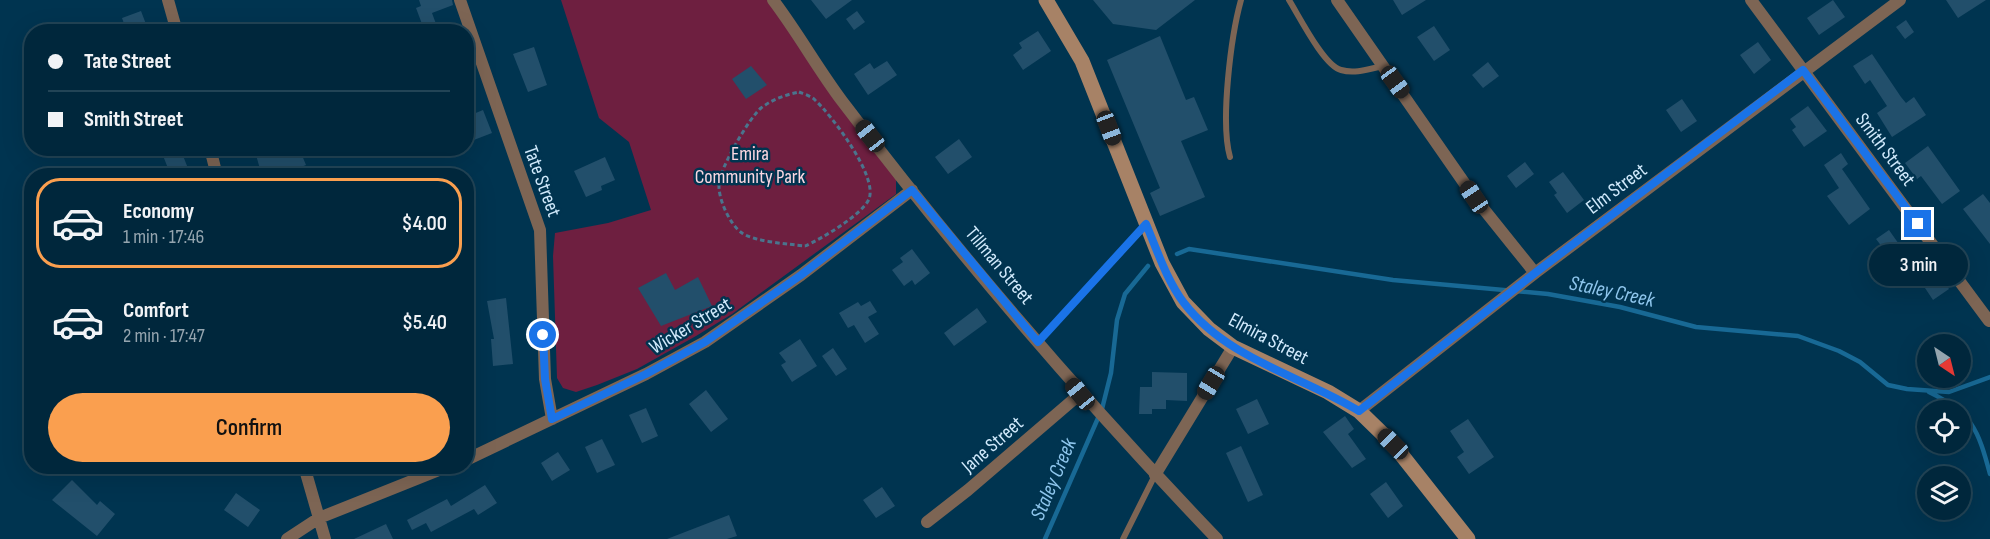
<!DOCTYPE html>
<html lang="en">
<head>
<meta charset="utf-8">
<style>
	body { margin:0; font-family:"Sofia Sans Condensed",sans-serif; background:#0a2f43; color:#f1f3f6; height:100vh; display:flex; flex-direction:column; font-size:22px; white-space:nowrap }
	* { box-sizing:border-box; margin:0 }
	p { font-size:20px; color:#95a5af }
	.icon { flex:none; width:33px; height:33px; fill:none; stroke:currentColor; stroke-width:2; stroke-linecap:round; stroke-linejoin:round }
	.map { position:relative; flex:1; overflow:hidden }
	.drawer { position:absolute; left:24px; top:168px; width:450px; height:306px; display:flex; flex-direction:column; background:#00273c; border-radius:24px; box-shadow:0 6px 24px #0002,0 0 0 2px #224456 }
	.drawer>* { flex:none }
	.guide { position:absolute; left:24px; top:24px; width:450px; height:132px; border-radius:24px; box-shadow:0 6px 24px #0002,0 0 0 2px #224456; display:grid; align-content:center; height:132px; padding:0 24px; background:#00273c }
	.needle { width:39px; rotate:145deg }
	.buttons { position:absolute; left:1917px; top:334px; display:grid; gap:12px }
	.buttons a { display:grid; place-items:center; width:54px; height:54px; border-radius:50%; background:#00273c; box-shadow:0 6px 24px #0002,0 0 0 2px #224456; font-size:30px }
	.end { position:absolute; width:27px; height:27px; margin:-14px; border:8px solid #1a73e8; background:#fff; box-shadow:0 0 0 3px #fff }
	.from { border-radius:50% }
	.bubble { position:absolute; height:42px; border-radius:21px; background:#00273c; box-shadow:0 6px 24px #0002,0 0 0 2px #224456; font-size:20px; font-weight:600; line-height:42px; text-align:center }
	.car { position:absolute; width:18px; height:36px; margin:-18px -9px; border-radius:8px; box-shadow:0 0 4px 2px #0007; background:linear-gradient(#222 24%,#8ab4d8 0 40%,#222 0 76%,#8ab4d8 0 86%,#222 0) }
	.guide b { display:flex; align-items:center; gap:21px; height:57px; font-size:22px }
	.guide b+b { border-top:2px solid #224456 }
	.guide i { width:15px; height:15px; background:#f1f3f6 }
	ul { padding:10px 0 0; list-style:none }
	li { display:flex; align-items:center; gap:18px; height:90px; margin:0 12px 9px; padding:0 12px; border:3px solid transparent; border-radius:24px }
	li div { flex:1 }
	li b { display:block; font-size:22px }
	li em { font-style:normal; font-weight:600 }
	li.on { border-color:#fa9f4f }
	li>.icon { width:54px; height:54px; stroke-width:1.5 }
	.cta { display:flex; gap:12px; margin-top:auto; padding:12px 24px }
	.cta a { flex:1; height:69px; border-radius:36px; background:#fa9f4f; color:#111; font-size:24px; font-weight:600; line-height:69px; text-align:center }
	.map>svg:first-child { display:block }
</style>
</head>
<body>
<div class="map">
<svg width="1990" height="539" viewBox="0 0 1990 539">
	<rect width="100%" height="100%" fill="#003450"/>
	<path fill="#6e1f40" d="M561 0H768L896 179V194L732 314 696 336 637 369 597 385 576 392 563 388 557 378 553 256 555 233 608 223 651 210 629 142 599 118Z"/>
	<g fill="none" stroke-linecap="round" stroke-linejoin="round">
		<path stroke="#186995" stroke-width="4.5" d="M1177 254 1189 249 1393 280 1548 294 1620 307 1696 327 1798 336 1839 351 1860 362 1888 385 1907 389 1949 392 1990 377
			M1929 392C1972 413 1978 429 1990 474
			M1045 539 1102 409 1111 373 1117 320 1125 294 1148 266"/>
	</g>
	<path fill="#224f6b" d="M419 0H452L453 5 432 13 439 32H425L416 8 421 6Z
		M811 0H852L826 19Z
		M1093 0H1195L1156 30 1113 24Z
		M1393 0H1426L1402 15Z
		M1833 0 1845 17 1819 35 1807 18Z
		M1946 0H1986L1958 18Z
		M141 11 149 32H127L122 18Z
		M857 11 865 22 854 30 846 19Z
		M1906 20 1914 32 1905 39 1896 27Z
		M1434 26 1450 50 1434 61 1417 37Z
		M1038 31 1051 51 1023 70 1013 55 1022 48 1019 43Z
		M1160 36 1186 100 1194 97 1208 130 1181 141 1205 197 1160 216 1150 193 1160 188 1107 60Z
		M1758 42 1771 60 1754 74 1740 55Z
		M534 47 547 85 528 92 513 54Z
		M1872 54 1901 97 1906 103 1914 97 1926 115 1892 137 1877 113 1887 106 1870 80 1865 84 1853 66Z
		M887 61 897 75 868 95 854 74 870 63 874 69Z
		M1488 62 1499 76 1483 88 1472 75Z
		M751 66 767 85 746 99 732 79Z
		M1682 99 1697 121 1681 132 1666 110Z
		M1808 106 1827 131 1804 147 1792 130 1796 127 1790 119Z
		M483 110 492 133 466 143V117Z
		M959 139 972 157 948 174 935 157Z
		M1928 146 1960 191 1942 204 1921 176 1917 179 1905 163Z
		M160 148H180L191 176H171Z
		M254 148H299L306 165 279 176H262Z
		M1841 153 1848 164 1842 169 1870 209 1849 225 1827 196 1839 188 1824 165Z
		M605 157 615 180 601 186 602 190 586 197 574 171Z
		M1525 162 1534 174 1516 188 1507 176Z
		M1563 172 1584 200 1567 213 1554 195 1557 193 1549 182Z
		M1983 194 1990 203V244L1963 209Z
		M1889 230 1901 247 1889 256 1876 239Z
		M912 249 930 273 915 285 912 280 904 286 892 270 903 262 900 258Z
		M1937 271 1949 289 1933 300 1921 282Z
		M666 273 675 290 698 277 712 306 661 326 638 288Z
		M506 298 513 364 493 366 491 339H494L487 301Z
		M870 301 877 312 868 317 879 334 865 343 854 325 848 328 839 313 858 302 861 306Z
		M977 308 987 322 954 346 944 333Z
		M800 339 817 366 792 382 781 365 786 362 779 353Z
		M833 348 847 369 836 376 822 356Z
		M1152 372 1187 373V401L1166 400V409H1152V414H1139L1140 387H1152Z
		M706 390 728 419 711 432 689 404Z
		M1257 399 1269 424 1248 434 1236 409Z
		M646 408 658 436 642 443 629 415Z
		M1345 416 1354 429 1348 434 1366 459 1352 468 1323 432Z
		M1468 419 1494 457 1469 474 1457 457 1464 452 1450 431Z
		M602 439 615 465 597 473 585 447Z
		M1241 446 1263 495 1248 502 1226 453Z
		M558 452 570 470 552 481 541 463Z
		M72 480 97 505 100 501 115 514 97 536 52 500Z
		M1386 482 1403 506 1388 518 1370 494Z
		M485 485 497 503 478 515 474 509 431 532 426 523 412 530 407 520 447 499 451 506Z
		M882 487 895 506 876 518 863 500Z
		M236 493 260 510 248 527 224 510Z
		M729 515 737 536 727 539H667Z
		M386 524 393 539H354Z"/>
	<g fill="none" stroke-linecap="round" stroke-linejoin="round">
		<path stroke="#4a748d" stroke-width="3" stroke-dasharray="4.5 3" stroke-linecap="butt" d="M799 92C804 94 811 96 815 100 832 116 878 176 869 199 862 215 821 239 805 246 789 244 755 242 742 233 730 225 718 199 719 184 719 170 749 118 761 108 773 99 785 95 799 92Z"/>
		<path stroke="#7d6554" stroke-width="6" d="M1289 0C1299 16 1324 66 1341 70 1355 74 1369 69 1383 66
			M1230 157C1220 122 1231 36 1241 0
			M1038 342 1146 225
			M1123 539 1155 475"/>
		<path stroke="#7d6554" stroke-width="12" d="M168 0 177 32
			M460 0 540 230 545 379 552 419
			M773 0C798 33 818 69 842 101 958 254 1084 400 1217 539
			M1337 0 1474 197 1535 273
			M1751 0 1989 321
			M210 148 217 176
			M1359 411 1535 273 1900 0
			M466 460 646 374 705 342 801 275 912 190
			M304 466 325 539
			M1155 475 1233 347
			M927 522 968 490 1080 394
			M287 539 319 518 449 466"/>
		<path stroke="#a78266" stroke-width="15" d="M1046 0 1082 61 1162 263 1183 302 1209 329 1233 347 1328 392 1359 411 1393 444 1468 539"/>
	</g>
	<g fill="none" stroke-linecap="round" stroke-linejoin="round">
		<path stroke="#1a73e8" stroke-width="8" d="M543 335 545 379 552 419 646 374 705 342 801 275 912 190 1038 342 1146 224C1157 250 1167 281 1184 303 1227 359 1301 376 1359 411L1535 273 1803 70 1918 224"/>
	</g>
	<g text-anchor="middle" stroke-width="5" stroke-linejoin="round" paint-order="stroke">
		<g font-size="20" fill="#d1eafc" stroke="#003450">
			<text transform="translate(1886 149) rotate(53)" y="7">Smith Street</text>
			<text transform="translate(543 181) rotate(70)" y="7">Tate Street</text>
			<text transform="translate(1616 188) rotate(-37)" y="7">Elm Street</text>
			<text transform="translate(1000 265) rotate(50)" y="7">Tillman Street</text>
			<text transform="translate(690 325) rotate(-31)" y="7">Wicker Street</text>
			<text transform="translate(1269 338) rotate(28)" y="7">Elmira Street</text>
			<text transform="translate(992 444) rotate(-41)" y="7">Jane Street</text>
		</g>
		<g font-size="20" fill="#fbd8e2" stroke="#003450">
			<text x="750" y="160">Emira<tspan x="750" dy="23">Community Park</tspan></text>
		</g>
		<g font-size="21" font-style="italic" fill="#8ec6ed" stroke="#003450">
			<text transform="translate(1612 291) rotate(12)" y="7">Staley Creek</text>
			<text transform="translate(1053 479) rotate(-67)" y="7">Staley Creek</text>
		</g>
	</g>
</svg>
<div class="buttons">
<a><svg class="needle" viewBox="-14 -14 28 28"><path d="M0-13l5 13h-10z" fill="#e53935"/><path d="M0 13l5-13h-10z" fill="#95a5af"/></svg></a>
<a><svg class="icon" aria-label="locate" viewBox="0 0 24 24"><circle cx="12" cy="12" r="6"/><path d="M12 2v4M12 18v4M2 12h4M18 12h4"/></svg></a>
<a><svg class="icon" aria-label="layers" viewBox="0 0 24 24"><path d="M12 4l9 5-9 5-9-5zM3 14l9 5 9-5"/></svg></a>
</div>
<i class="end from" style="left:543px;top:335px"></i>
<i class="end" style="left:1918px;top:224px"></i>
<div class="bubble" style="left:1869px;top:244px;width:99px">3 min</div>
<i class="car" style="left:1395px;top:82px;rotate:144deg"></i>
<i class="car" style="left:1109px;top:128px;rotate:159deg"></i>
<i class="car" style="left:870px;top:136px;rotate:322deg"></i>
<i class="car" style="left:1474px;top:197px;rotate:326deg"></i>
<i class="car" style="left:1211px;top:383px;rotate:211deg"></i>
<i class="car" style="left:1080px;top:394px;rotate:321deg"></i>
<i class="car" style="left:1393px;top:444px;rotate:315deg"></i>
<div class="guide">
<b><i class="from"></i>Tate Street</b>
<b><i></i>Smith Street</b>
</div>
<section class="drawer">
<ul>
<li class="on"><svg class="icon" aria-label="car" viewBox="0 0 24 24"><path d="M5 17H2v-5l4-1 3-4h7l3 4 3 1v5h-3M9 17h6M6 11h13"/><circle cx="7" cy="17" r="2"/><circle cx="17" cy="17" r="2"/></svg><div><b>Economy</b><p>1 min · 17:46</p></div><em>$4.00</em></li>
<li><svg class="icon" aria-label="car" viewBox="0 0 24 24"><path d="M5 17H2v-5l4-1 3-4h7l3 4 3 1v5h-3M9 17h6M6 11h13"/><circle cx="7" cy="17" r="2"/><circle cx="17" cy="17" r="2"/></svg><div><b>Comfort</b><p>2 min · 17:47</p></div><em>$5.40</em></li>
</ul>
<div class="cta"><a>Confirm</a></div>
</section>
</div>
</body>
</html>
